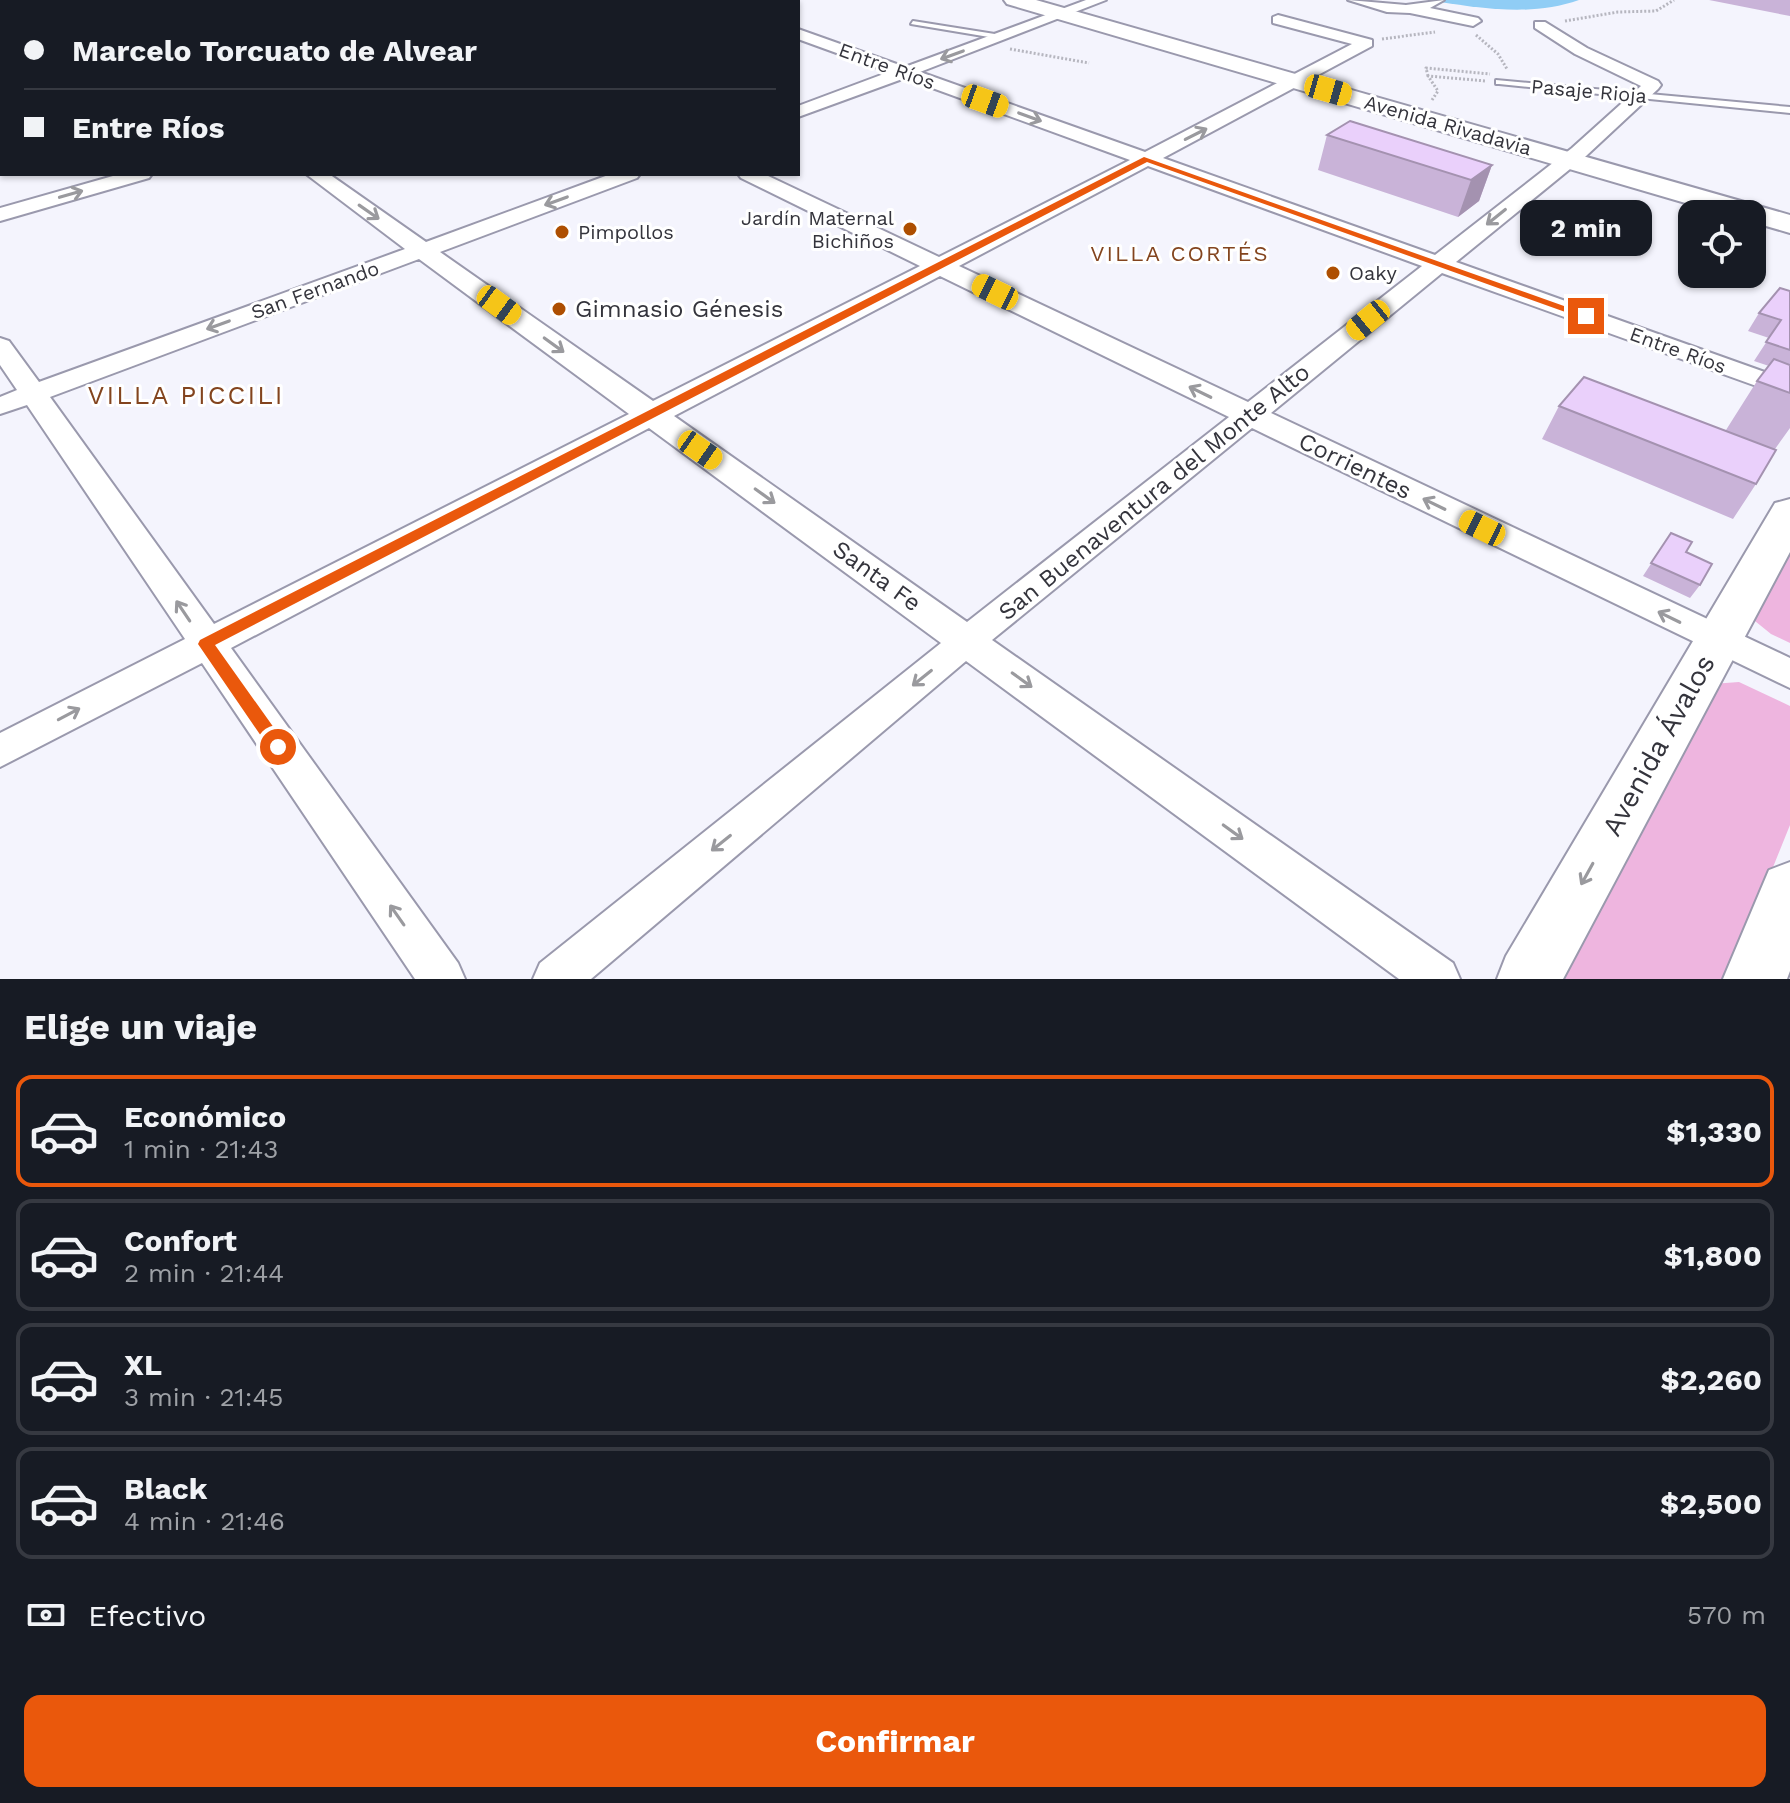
<!DOCTYPE html>
<html lang="es">
<head>
<meta charset="utf-8">
<style>
	body { margin:0; font-family:"Work Sans",sans-serif; background:#242831; color:#f1f3f6; height:100vh; display:flex; flex-direction:column; font-size:30px; white-space:nowrap }
	* { box-sizing:border-box; margin:0 }
	p { font-size:26px; color:#9ea1a6 }
	.icon { flex:none; width:44px; height:44px; fill:none; stroke:currentColor; stroke-width:2; stroke-linecap:round; stroke-linejoin:round }
	.map { position:relative; height:979px; overflow:hidden }
	.panel { display:flex; flex-direction:column; background:#171b24; flex:1 }
	.panel>* { flex:none }
	.hud { position:absolute; left:0px; top:0px; width:800px; height:176px; box-shadow:0 2px 6px #0004; display:grid; align-content:center; height:176px; padding:0 24px; background:#171b24 }
	.tools { position:absolute; left:1678px; top:200px; display:grid; gap:16px }
	.tools a { display:grid; place-items:center; width:88px; height:88px; border-radius:16px; background:#171b24; box-shadow:0 2px 6px #0004; font-size:40px }
	.end { position:absolute; width:36px; height:36px; margin:-18px; border:10px solid #ea580c; background:#fff; box-shadow:0 0 0 4px #fff }
	.from { border-radius:50% }
	.bubble { position:absolute; height:56px; border-radius:16px; background:#171b24; box-shadow:0 2px 6px #0004; font-size:26px; font-weight:700; line-height:56px; text-align:center }
	.car { position:absolute; width:24px; height:48px; margin:-24px -12px; border-radius:10px; box-shadow:0 0 6px 2px #0007; background:linear-gradient(#f5c518 24%,#345 0 40%,#f5c518 0 76%,#345 0 86%,#f5c518 0) }
	.hud b { display:flex; align-items:center; gap:28px; height:76px; font-size:30px }
	.hud b+b { border-top:2px solid #363941 }
	.hud i { width:20px; height:20px; background:#f1f3f6 }
	ul { padding:0; list-style:none }
	li { display:flex; align-items:center; gap:24px; height:112px; margin:0 16px 12px; padding:0 8px; border:4px solid #363941; border-radius:16px }
	li div { flex:1 }
	li b { display:block; font-size:30px }
	li em { font-style:normal; font-weight:700 }
	li.selected { border-color:#ea580c }
	li>.icon { width:72px; height:72px; stroke-width:1.5 }
	h2 { padding:0 24px; font-size:36px; line-height:96px }
	.pay { display:flex; align-items:center; gap:20px; height:88px; padding:0 24px; font-size:30px }
	.pay p { margin-inline-start:auto }
	.action { display:flex; gap:16px; margin-top:auto; padding:16px 24px }
	.action a { flex:1; height:92px; border-radius:16px; background:#ea580c; color:#fff; font-size:32px; font-weight:700; line-height:92px; text-align:center }
	.map>svg:first-child { display:block }
</style>
</head>
<body>
<div class="map">
<svg width="1790" height="979" viewBox="0 0 1790 979">
	<rect width="100%" height="100%" fill="#f4f4fd"/>
	<path fill="#eeb5df" d="M1790 546V643L1771 634 1750 617Z
		M1739 682 1790 706V825L1728 979H1553L1712 684Z"/>
	<path fill="#90cdf5" d="M1444 0H1579C1534 16 1486 9 1440 2Z"/>
	<g fill="none" stroke-linecap="round" stroke-linejoin="round">
		<defs>
			<path id="lane" d="M491 0H522L525 2H494Z
				M913 21 1001 35 1005 37 1001 39 911 24Z
				M1496 80 1790 107V113L1499 84H1496Z"/>
			<path id="street" d="M380 0H397L398 2H381Z
				M1086 0H1106L920 72 1145 152 1352 44 1273 23V17L1278 15 1372 40V46L1163 158 1435 255 1572 148 1641 86 1575 54 1535 28V22H1545L1587 48 1658 81 1661 85 1658 89 1586 156 1456 262 1790 381V398L1442 273 1271 413 1790 658V688L1252 428 992 640 1453 963 1460 979H1399L966 661 591 979H533L540 963 941 643 649 428 231 648 458 963 465 979H415L202 663 0 767V733L185 639 27 405 0 414V397L17 390 0 365V338L9 341 39 382 405 249 306 174H329L426 242 611 174H640L637 178 440 252 653 401 920 266 741 178 738 174H764L939 257 1130 160 905 78 798 117V106L889 72 798 39V29L905 67ZM1148 166 1422 266 1248 402 959 266ZM419 259 629 414 214 624 50 397ZM940 276 1229 417 967 622 674 416Z
				M1348 0 1406 5 1444 0 1430 8 1478 18 1481 21 1473 26 1410 13 1387 12Z
				M0 14H2V24H0Z
				M120 174H152L149 178 0 221V208Z"/>
			<path id="secondary" d="M1004 0H1036L1790 215V233L1752 222V214H1723L1007 4Z
				M1790 499V552L1563 979H1497L1506 956 1775 503Z
				M1790 862V971L1787 979H1723L1769 870Z"/>
		</defs>
		<use href="#lane" stroke="#9a99ad" stroke-width="4"/>
		<use href="#street" stroke="#9a99ad" stroke-width="4"/>
		<use href="#secondary" stroke="#9a99ad" stroke-width="4"/>
		<path stroke="#b6b6bf" stroke-width="3" stroke-dasharray="2 2" stroke-linecap="butt" d="M1565 21 1618 12 1656 11 1674 0
			M1476 35 1498 54 1507 69
			M1382 39 1435 32
			M1010 49 1089 63
			M1428 76 1426 68 1490 74
			M1432 100 1438 91 1428 76 1486 81"/>
		<use href="#lane" fill="#fff" fill-rule="evenodd"/>
		<use href="#street" fill="#fff" fill-rule="evenodd"/>
		<use href="#secondary" fill="#fff" fill-rule="evenodd"/>
	</g>
	<path fill="#c9b3d8" d="M1709 0H1790V16Z
		M1327 135 1492 165 1479 201 1458 217 1318 170Z
		M1790 291V428L1775 449 1756 484 1733 519 1542 439 1559 406 1726 430 1757 381 1769 366 1754 361 1769 338 1748 331 1759 313Z
		M1671 533 1686 552 1700 585 1690 598 1643 576Z"/>
	<path fill="#a492b0" d="M1492 165 1479 201 1458 217 1471 180Z"/>
	<path fill="#ead0fb" stroke="#a492b0" stroke-width="2" d="M1350 121 1492 165 1471 180 1327 135Z
		M1780 288 1790 291V350L1766 342 1781 320 1759 313Z
		M1774 359 1790 365V393L1757 381Z
		M1584 377 1776 450 1756 484 1559 406Z
		M1671 533 1692 542 1686 552 1712 564 1700 585 1651 563Z"/>
	<defs><path id="oneway-shaft" d="M-6 0H5M1.5-3L5.5 0L1.5 3" fill="none" stroke-width="1.6" stroke-linecap="round" stroke-linejoin="round" transform="scale(2)"/></defs>
	<g stroke="#9a9a9e">
		<use href="#oneway-shaft" transform="translate(952 55) rotate(160)"/>
		<use href="#oneway-shaft" transform="translate(1030 117) rotate(20)"/>
		<use href="#oneway-shaft" transform="translate(1196 134) rotate(-27)"/>
		<use href="#oneway-shaft" transform="translate(71 194) rotate(-16)"/>
		<use href="#oneway-shaft" transform="translate(556 201) rotate(160)"/>
		<use href="#oneway-shaft" transform="translate(369 212) rotate(35)"/>
		<use href="#oneway-shaft" transform="translate(1496 217) rotate(141)"/>
		<use href="#oneway-shaft" transform="translate(218 325) rotate(160)"/>
		<use href="#oneway-shaft" transform="translate(554 345) rotate(36)"/>
		<use href="#oneway-shaft" transform="translate(1200 392) rotate(-154)"/>
		<use href="#oneway-shaft" transform="translate(765 496) rotate(36)"/>
		<use href="#oneway-shaft" transform="translate(1434 504) rotate(-154)"/>
		<use href="#oneway-shaft" transform="translate(183 611) rotate(-124)"/>
		<use href="#oneway-shaft" transform="translate(1669 617) rotate(-154)"/>
		<use href="#oneway-shaft" transform="translate(922 678) rotate(141)"/>
		<use href="#oneway-shaft" transform="translate(1022 680) rotate(36)"/>
		<use href="#oneway-shaft" transform="translate(69 714) rotate(-28)"/>
		<use href="#oneway-shaft" transform="translate(1233 832) rotate(36)"/>
		<use href="#oneway-shaft" transform="translate(721 843) rotate(141)"/>
		<use href="#oneway-shaft" transform="translate(1587 874) rotate(119)"/>
		<use href="#oneway-shaft" transform="translate(397 915) rotate(-125)"/>
	</g>
	<path fill="#ea580c" d="M1144 157 1592 316 1582 318 1147 162 215 645 284 742 286 747 284 752H272L198 644 200 640Z"/>
	<g fill="#ae4f01" stroke="#fff" stroke-width="3">
		<circle cx="910" cy="229" r="8"/>
		<circle cx="562" cy="232" r="8"/>
		<circle cx="1333" cy="273" r="8"/>
		<circle cx="559" cy="309" r="8"/>
	</g>
	<g text-anchor="middle" stroke-width="6" stroke-linejoin="round" paint-order="stroke">
		<g font-size="20" fill="#34343c" stroke="#fff">
			<text transform="translate(887 66) rotate(20)" y="7">Entre Ríos</text>
			<text transform="translate(1589 91) rotate(5)" y="7">Pasaje Rioja</text>
			<text transform="translate(1448 125) rotate(16)" y="7">Avenida Rivadavia</text>
			<text transform="translate(315 290) rotate(-20)" y="7">San Fernando</text>
			<text transform="translate(1678 350) rotate(20)" y="7">Entre Ríos</text>
		</g>
		<g font-size="20" fill="#34343c" stroke="#fff" text-anchor="start">
			<text x="894" y="225" text-anchor="end">Jardín Maternal<tspan x="894" dy="23">Bichiños</tspan></text>
			<text x="578" y="239">Pimpollos</text>
			<text x="1349" y="280">Oaky</text>
		</g>
		<g font-size="22" letter-spacing="2" fill="#83441e" stroke="#fff">
			<text x="1180" y="261">VILLA CORTÉS</text>
		</g>
		<g font-size="24" fill="#34343c" stroke="#fff" text-anchor="start">
			<text x="575" y="317">Gimnasio Génesis</text>
		</g>
		<g font-size="24" fill="#34343c" stroke="#fff">
			<text transform="translate(1355 466) rotate(26)" y="8">Corrientes</text>
			<text transform="translate(1154 492) rotate(-39)" y="8">San Buenaventura del Monte Alto</text>
			<text transform="translate(877 576) rotate(36)" y="8">Santa Fe</text>
		</g>
		<g font-size="26" letter-spacing="2" fill="#83441e" stroke="#fff">
			<text x="186" y="404">VILLA PICCILI</text>
		</g>
		<g font-size="28" fill="#34343c" stroke="#fff">
			<text transform="translate(1658 745) rotate(-61)" y="10">Avenida Ávalos</text>
		</g>
	</g>
</svg>
<div class="tools">
<a><svg class="icon" aria-label="locate" viewBox="0 0 24 24"><circle cx="12" cy="12" r="6"/><path d="M12 2v4M12 18v4M2 12h4M18 12h4"/></svg></a>
</div>
<i class="end from" style="left:278px;top:747px"></i>
<i class="end" style="left:1586px;top:316px"></i>
<div class="bubble" style="left:1520px;top:200px;width:132px">2 min</div>
<i class="car" style="left:1328px;top:90px;rotate:106deg"></i>
<i class="car" style="left:985px;top:101px;rotate:110deg"></i>
<i class="car" style="left:995px;top:292px;rotate:296deg"></i>
<i class="car" style="left:499px;top:305px;rotate:126deg"></i>
<i class="car" style="left:1368px;top:320px;rotate:231deg"></i>
<i class="car" style="left:700px;top:450px;rotate:125deg"></i>
<i class="car" style="left:1482px;top:528px;rotate:296deg"></i>
<div class="hud">
<b><i class="from"></i>Marcelo Torcuato de Alvear</b>
<b><i></i>Entre Ríos</b>
</div>
</div>
<section class="panel">
<h2>Elige un viaje</h2>
<ul>
<li class="selected"><svg class="icon" aria-label="car" viewBox="0 0 24 24"><path d="M5 17H2v-5l4-1 3-4h7l3 4 3 1v5h-3M9 17h6M6 11h13"/><circle cx="7" cy="17" r="2"/><circle cx="17" cy="17" r="2"/></svg><div><b>Económico</b><p>1 min · 21:43</p></div><em>$1,330</em></li>
<li><svg class="icon" aria-label="car" viewBox="0 0 24 24"><path d="M5 17H2v-5l4-1 3-4h7l3 4 3 1v5h-3M9 17h6M6 11h13"/><circle cx="7" cy="17" r="2"/><circle cx="17" cy="17" r="2"/></svg><div><b>Confort</b><p>2 min · 21:44</p></div><em>$1,800</em></li>
<li><svg class="icon" aria-label="car" viewBox="0 0 24 24"><path d="M5 17H2v-5l4-1 3-4h7l3 4 3 1v5h-3M9 17h6M6 11h13"/><circle cx="7" cy="17" r="2"/><circle cx="17" cy="17" r="2"/></svg><div><b>XL</b><p>3 min · 21:45</p></div><em>$2,260</em></li>
<li><svg class="icon" aria-label="car" viewBox="0 0 24 24"><path d="M5 17H2v-5l4-1 3-4h7l3 4 3 1v5h-3M9 17h6M6 11h13"/><circle cx="7" cy="17" r="2"/><circle cx="17" cy="17" r="2"/></svg><div><b>Black</b><p>4 min · 21:46</p></div><em>$2,500</em></li>
</ul>
<div class="pay"><svg class="icon" aria-label="cash" viewBox="0 0 24 24"><path d="M3 7h18v10H3z"/><circle cx="12" cy="12" r="2"/></svg>Efectivo<p>570 m</p></div>
<div class="action"><a>Confirmar</a></div>
</section>
</body>
</html>
